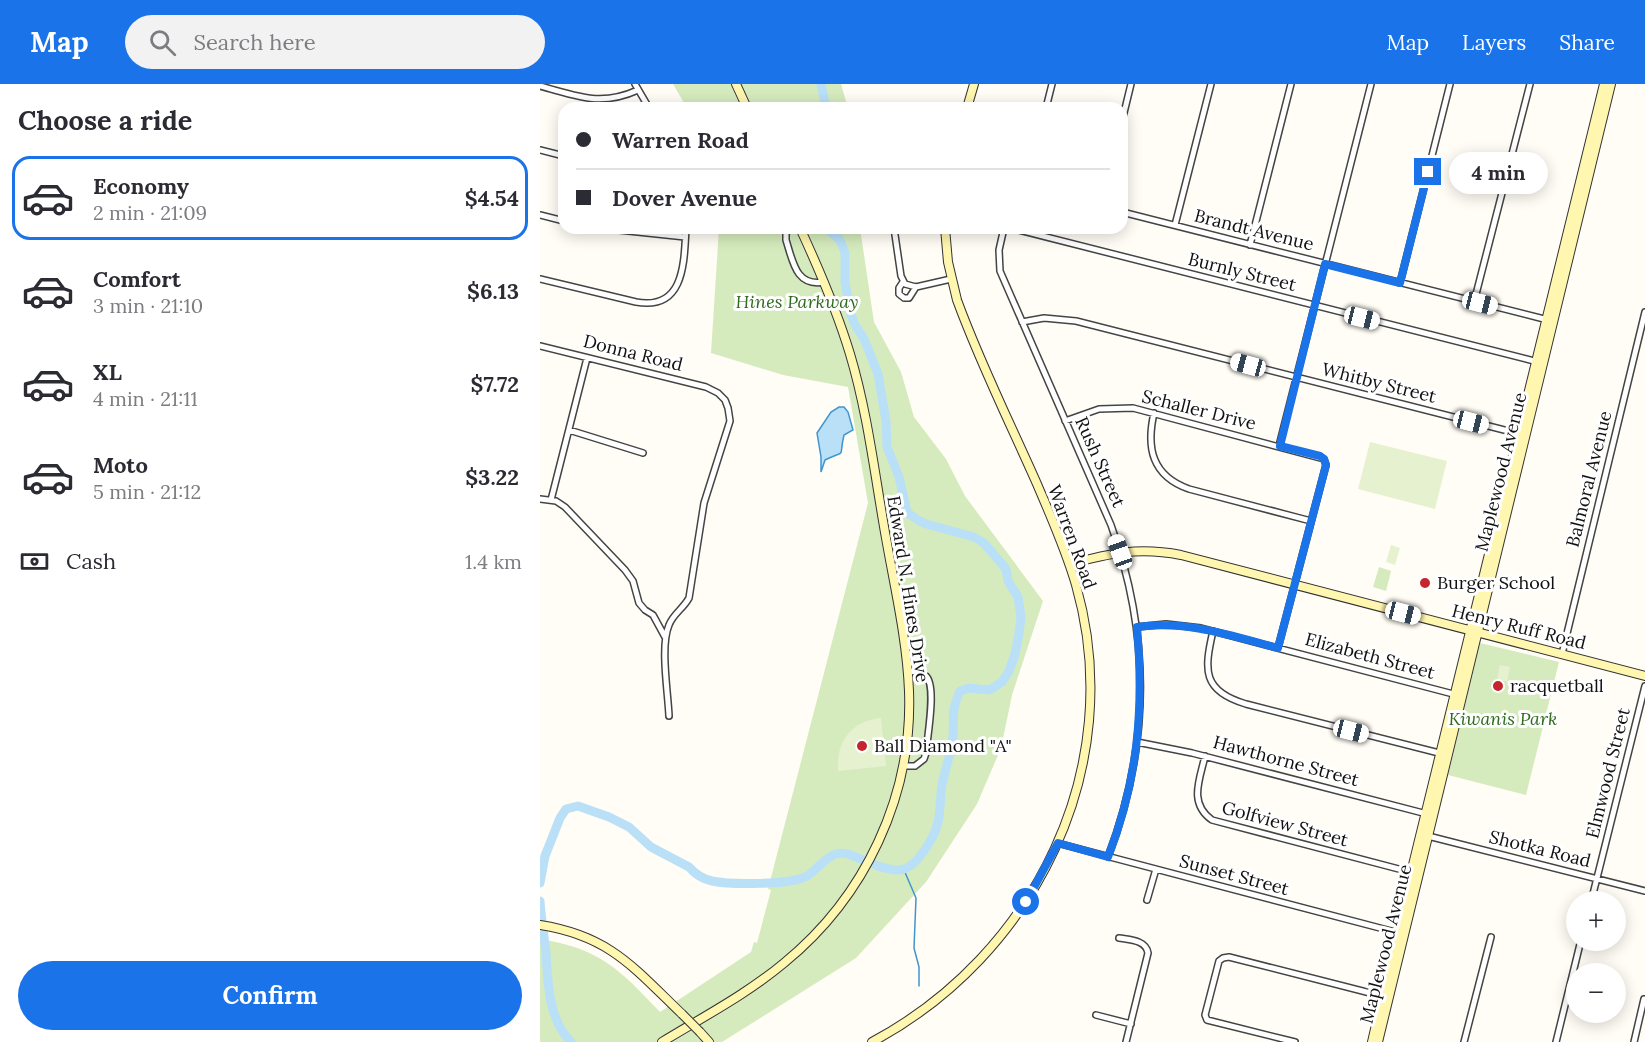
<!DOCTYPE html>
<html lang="en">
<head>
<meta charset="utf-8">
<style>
	body { margin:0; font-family:Lora,serif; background:#f2f2f3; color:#2b2b33; height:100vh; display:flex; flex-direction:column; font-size:22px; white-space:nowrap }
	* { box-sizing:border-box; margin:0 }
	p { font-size:20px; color:#7c7c81 }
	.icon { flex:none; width:33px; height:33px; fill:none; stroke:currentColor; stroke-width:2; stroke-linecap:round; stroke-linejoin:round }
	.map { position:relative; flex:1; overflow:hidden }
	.side { display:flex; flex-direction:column; background:#fff; width:540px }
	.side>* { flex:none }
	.banner { position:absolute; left:18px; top:18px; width:570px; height:132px; border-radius:18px; box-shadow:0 3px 15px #0003; display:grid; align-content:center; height:132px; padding:0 18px; background:#fff }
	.tools { position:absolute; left:1026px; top:807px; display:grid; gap:12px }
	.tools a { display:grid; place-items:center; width:60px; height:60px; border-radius:50%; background:#fff; box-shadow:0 3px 15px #0003; font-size:30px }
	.end { position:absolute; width:27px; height:27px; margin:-14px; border:8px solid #1a73e8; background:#fff; box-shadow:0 0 0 3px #fff }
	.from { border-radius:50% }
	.bubble { position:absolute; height:42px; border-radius:21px; background:#fff; box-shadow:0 3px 15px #0003; font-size:20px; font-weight:800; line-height:42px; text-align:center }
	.car { position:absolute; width:18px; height:36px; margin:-18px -9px; border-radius:8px; box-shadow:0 0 4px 2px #0007; background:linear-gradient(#fff 24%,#345 0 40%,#fff 0 76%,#345 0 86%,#fff 0) }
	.banner b { display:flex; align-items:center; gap:21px; height:57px; font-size:22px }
	.banner b+b { border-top:2px solid #e1e1e2 }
	.banner i { width:15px; height:15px; background:#2b2b33 }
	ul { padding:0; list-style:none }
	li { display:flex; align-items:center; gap:18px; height:84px; margin:0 12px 9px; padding:0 6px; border:3px solid transparent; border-radius:18px }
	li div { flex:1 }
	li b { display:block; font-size:22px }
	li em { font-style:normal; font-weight:800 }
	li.selected { border-color:#1a73e8 }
	li>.icon { width:54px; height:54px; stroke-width:1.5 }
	h2 { padding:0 18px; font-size:27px; line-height:72px }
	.pay { display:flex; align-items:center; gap:15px; height:66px; padding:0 18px; font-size:22px }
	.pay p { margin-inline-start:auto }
	.cta { display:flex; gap:12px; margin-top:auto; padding:12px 18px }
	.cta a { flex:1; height:69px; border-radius:36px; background:#1a73e8; color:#fff; font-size:24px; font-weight:800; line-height:69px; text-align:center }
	header { display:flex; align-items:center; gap:36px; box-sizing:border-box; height:84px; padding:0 30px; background:#1a73e8; color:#fff }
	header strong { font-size:28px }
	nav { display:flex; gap:33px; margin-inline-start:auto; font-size:21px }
	.search { width:420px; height:54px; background:#f2f2f3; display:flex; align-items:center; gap:15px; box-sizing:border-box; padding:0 21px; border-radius:33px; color:#7c7c81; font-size:22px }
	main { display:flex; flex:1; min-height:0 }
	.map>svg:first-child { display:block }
</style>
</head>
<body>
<header>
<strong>Map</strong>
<div class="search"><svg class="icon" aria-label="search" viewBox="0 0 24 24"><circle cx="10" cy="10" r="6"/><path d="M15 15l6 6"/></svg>Search here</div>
<nav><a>Map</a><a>Layers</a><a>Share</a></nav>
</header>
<main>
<section class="side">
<h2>Choose a ride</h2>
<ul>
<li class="selected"><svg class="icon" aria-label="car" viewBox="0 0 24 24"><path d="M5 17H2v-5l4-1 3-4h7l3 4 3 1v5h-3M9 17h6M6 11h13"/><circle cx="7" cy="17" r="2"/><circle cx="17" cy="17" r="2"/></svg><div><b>Economy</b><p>2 min · 21:09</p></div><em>$4.54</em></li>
<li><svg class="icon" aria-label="car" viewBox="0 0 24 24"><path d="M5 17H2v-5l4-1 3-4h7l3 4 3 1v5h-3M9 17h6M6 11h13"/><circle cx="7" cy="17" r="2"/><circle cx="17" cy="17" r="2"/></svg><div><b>Comfort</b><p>3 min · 21:10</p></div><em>$6.13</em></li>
<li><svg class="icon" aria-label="car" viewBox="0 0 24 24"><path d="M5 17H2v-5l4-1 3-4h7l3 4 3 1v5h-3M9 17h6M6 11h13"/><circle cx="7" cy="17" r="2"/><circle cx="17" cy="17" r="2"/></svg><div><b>XL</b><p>4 min · 21:11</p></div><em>$7.72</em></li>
<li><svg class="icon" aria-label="car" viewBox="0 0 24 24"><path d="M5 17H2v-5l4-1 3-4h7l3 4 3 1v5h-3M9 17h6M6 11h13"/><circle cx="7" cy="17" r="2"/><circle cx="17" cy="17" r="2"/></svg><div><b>Moto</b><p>5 min · 21:12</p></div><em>$3.22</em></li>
</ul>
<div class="pay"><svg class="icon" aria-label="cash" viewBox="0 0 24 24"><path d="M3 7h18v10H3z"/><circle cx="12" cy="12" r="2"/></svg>Cash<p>1.4 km</p></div>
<div class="cta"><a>Confirm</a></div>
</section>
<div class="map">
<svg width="1105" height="958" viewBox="0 0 1105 958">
	<rect width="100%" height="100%" fill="#fffdf5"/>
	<path fill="#d5ebbd" d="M133 0H301L308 24H147Z
		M179 144H320L334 238 361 288 374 333 406 375 425 412 503 517 472 611 461 664 437 720 386 798 316 874 182 958H0V855C61 865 79 885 120 928L211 868 214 858 217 859 231 806 228 805 328 419 308 303 243 291 171 269Z
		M839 483 851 487 846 507 833 503Z
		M940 559 1019 578 986 711 908 691Z"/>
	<path fill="#e6f2cf" d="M830 358 907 377 895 425 818 405Z
		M851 461 860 464 855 481 846 478Z
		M960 581 970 583 967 598 957 595Z
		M341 634 346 682 298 687C296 658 311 637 341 634Z"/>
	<path fill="#b9e0f7" stroke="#3f96cf" stroke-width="1.5" d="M299 323H304L308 328 313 346 304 351C298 376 308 365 285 376L281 388V373L277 349 291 328Z"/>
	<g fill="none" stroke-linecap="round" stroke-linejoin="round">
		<path stroke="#3f96cf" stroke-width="1.5" d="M364 786 376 814 374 864 379 883V902"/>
		<path stroke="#b9e0f7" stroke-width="9" d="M281 0 286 24
			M0 799 5 772 20 734 26 725 38 722 69 733 89 743 111 763 149 783C155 790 163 795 172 797 191 801 251 801 267 792 277 786 285 773 296 770 303 768 312 771 318 774 358 790 368 796 392 754 402 736 399 720 402 701 405 684 412 668 413 651 414 632 411 627 420 607L429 604 448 606 453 604 462 598 469 587 475 570 479 550 481 533 478 513 468 497 466 485 444 459 434 453 386 440 376 435 367 428 359 393 347 363 346 337 338 290 324 255 315 241 311 231 305 198V169L300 156 286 144
			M0 817C1 834 4 851 6 869 8 899 8 935 31 958"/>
		<defs>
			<path id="street" d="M95 0 109 24
				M0 2C38 12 60 23 98 6
				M348 24V23
				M506 24 512 0
				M582 37 591 0
				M0 66 24 72
				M582 128 1008 236
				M0 131 24 137
				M635 141 671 0
				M60 144 145 153
				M249 144 246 150V156C253 178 256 203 284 198
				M354 144 361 192 365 200 376 203 411 195
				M464 144 459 166 460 187 571 441C611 552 610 663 568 773
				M471 144 998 278
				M710 161 751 0
				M0 195 96 218C145 227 144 178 146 144
				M363 198 359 204V210L364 214H369L376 203
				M860 199 910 0
				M934 218 990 0
				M482 238 504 234 536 237 980 350
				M0 262 166 303 178 309 185 316 188 324 190 337 164 419 149 514C143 525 133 530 129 541 120 562 128 608 129 632
				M614 329C606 364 612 392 649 405L771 437
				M525 337 559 325 593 324 784 375 786 381 738 564
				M29 346 103 369
				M739 362 831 0
				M0 415 16 417 25 423 85 486 93 497 99 519 105 526 113 531 125 553
				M11 416 47 274
				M597 543 626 540 661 544 917 611
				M673 547C664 586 662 607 706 620L903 670
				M1022 570 1105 228
				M597 658 652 669 887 730
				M665 672C660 695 648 719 672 736L874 789
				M363 682H375L384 675 386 669C387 654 397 602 386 592 381 587 374 587 368 588
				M888 752 1105 807
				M517 759 859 849
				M607 816 616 785
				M1051 818 1105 602
				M579 854C590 856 606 856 608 869L586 958
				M556 931 591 940
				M755 958 667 936 665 931 679 877 683 874 689 873 846 913
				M924 958 951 853
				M1016 958 1041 856
				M1094 958 1104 915"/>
			<path id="secondary" d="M196 0 207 24
				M427 24 434 0
				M530 480C570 469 599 463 641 471L1105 592
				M0 841C70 852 94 884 142 930
				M160 948 169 958
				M122 958C163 933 207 910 244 879 325 813 373 712 369 607 367 556 355 505 346 454 335 393 328 330 310 270 297 227 279 185 260 144
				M332 958C495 871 588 683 536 501 526 466 511 433 497 400 470 339 440 279 417 216L408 178 405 144
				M832 958 871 789 1064 0
				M838 958 1071 0"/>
		</defs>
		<use href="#street" stroke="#444" stroke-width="8"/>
		<use href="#secondary" stroke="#333" stroke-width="10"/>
		<use href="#street" stroke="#fff" stroke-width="5"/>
		<use href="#secondary" stroke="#fff6b0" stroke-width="8"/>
		<defs>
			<path id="secondary-bridge" d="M142 930 160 948"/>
		</defs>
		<use href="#secondary-bridge" stroke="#333" stroke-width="10" stroke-linecap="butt"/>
		<use href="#secondary-bridge" stroke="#fff6b0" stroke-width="8"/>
	</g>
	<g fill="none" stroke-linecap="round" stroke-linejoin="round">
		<path stroke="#1a73e8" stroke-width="8" d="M486 818 518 759 568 773C598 696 604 625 597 543 646 536 692 552 738 564L786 381 784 375 780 372 740 362 785 180 860 199 888 88"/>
	</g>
	<g fill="#c4262e" stroke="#fff" stroke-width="2">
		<circle cx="885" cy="499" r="6"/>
		<circle cx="958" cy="602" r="6"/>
		<circle cx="322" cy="662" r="6"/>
	</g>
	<g text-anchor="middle" stroke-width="6" stroke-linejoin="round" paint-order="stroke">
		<g font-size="18" fill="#111" stroke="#fff">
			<text transform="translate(714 146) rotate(14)" y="6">Brandt Avenue</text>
			<text transform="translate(702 188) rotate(14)" y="6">Burnly Street</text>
			<text transform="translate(93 269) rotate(14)" y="6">Donna Road</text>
			<text transform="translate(839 299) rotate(14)" y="6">Whitby Street</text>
			<text transform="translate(659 326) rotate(14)" y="6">Schaller Drive</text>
			<text transform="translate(560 378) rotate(66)" y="6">Rush Street</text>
			<text transform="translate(961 388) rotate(-76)" y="6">Maplewood Avenue</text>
			<text transform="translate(1049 395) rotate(-76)" y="6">Balmoral Avenue</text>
			<text transform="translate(532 453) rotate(70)" y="6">Warren Road</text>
			<text transform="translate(368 505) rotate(81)" y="6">Edward N. Hines Drive</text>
			<text transform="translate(979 543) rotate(14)" y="6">Henry Ruff Road</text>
			<text transform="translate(830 572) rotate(15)" y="6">Elizabeth Street</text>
			<text transform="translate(746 677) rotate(15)" y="6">Hawthorne Street</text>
			<text transform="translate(1068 689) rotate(-76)" y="6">Elmwood Street</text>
			<text transform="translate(745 740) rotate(15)" y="6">Golfview Street</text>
			<text transform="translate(1000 765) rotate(14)" y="6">Shotka Road</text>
			<text transform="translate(694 791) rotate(15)" y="6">Sunset Street</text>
			<text transform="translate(846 860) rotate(-76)" y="6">Maplewood Avenue</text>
		</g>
		<g font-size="18" font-style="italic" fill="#2f6b1f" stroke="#fff">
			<text x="257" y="224">Hines Parkway</text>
			<text x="963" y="641">Kiwanis Park</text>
		</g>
		<g font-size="18" fill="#111" stroke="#fff" text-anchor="start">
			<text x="897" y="505">Burger School</text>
			<text x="970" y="608">racquetball</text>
			<text x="334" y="668">Ball Diamond "A"</text>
		</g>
	</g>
</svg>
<div class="tools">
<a>+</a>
<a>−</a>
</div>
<i class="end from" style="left:486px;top:818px"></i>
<i class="end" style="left:888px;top:88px"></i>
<div class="bubble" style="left:909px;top:68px;width:99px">4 min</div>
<i class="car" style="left:940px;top:219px;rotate:104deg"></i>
<i class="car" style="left:822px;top:234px;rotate:104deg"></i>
<i class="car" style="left:708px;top:281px;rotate:285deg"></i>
<i class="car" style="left:931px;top:338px;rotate:104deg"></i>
<i class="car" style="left:580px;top:468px;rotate:340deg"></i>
<i class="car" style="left:863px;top:529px;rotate:104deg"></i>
<i class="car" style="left:811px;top:647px;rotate:104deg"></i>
<div class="banner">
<b><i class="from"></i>Warren Road</b>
<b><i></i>Dover Avenue</b>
</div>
</div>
</main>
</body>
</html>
